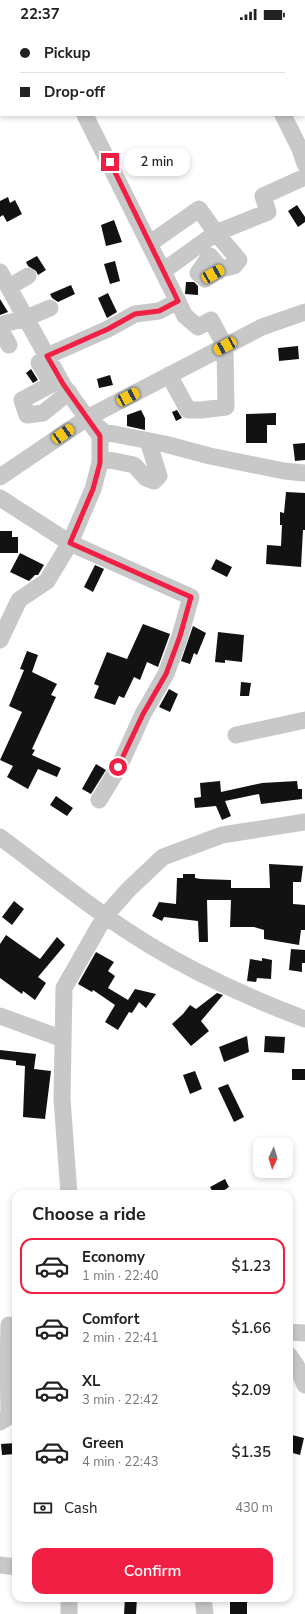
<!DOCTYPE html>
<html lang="en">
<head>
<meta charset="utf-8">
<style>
	body { margin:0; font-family:"Nunito Sans",sans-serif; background:#f6f6f6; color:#222; height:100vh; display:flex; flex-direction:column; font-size:15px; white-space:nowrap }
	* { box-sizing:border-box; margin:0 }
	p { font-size:13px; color:#767676 }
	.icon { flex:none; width:22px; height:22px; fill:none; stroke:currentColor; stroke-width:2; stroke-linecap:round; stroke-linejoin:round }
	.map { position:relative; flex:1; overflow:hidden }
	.sheet { position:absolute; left:12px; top:1162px; width:281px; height:412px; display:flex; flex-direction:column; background:#fff; border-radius:12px; box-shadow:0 2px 6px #0003 }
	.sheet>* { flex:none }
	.guide { position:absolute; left:0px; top:0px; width:305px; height:88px; box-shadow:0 2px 6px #0003; display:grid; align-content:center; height:88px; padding:0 20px; background:#fff }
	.needle { width:26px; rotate:184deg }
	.buttons { position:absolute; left:253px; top:1110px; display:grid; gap:8px }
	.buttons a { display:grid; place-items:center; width:40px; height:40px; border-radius:8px; background:#fff; box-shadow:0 2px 6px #0003; font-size:20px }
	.end { position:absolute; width:18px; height:18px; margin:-9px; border:5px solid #f11f43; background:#fff; box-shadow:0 0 0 2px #fff }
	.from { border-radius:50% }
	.bubble { position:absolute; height:28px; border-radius:12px; background:#fff; box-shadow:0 2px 6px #0003; font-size:13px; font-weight:600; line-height:28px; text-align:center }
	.car { position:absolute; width:12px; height:24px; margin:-12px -6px; border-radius:5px; box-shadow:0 0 3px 1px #0007; background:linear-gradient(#f5c518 24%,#345 0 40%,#f5c518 0 76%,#345 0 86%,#f5c518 0) }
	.guide b { display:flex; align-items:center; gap:14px; height:38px; font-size:15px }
	.guide b+b { border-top:1px solid #e0e0e0 }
	.guide i { width:10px; height:10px; background:#222 }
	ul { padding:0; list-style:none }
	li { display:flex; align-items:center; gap:12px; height:56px; margin:0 8px 6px; padding:0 12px; border:2px solid transparent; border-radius:12px }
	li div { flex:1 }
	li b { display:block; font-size:15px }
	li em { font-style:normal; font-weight:600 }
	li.active { border-color:#f11f43 }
	li>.icon { width:36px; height:36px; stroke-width:1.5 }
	h2 { padding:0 20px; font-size:18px; line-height:48px }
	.pay { display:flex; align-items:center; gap:10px; height:44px; padding:0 20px; font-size:15px }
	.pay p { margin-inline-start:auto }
	.button { display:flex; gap:8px; margin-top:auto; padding:8px 20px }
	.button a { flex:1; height:46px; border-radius:12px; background:#f11f43; color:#fff; font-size:16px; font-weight:600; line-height:46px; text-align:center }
	.status { display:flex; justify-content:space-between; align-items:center; height:28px; padding:0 20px; background:#fff; direction:ltr }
	.status svg { height:11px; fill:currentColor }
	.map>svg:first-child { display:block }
</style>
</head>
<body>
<div class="status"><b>22:37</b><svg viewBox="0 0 49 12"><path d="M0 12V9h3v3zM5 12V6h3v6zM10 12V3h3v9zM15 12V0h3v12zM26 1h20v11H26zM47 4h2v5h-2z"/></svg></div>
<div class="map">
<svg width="305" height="1586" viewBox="0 0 305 1586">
	<rect width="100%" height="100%" fill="#fff"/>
	<path fill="#121212" d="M8 169 10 175 15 172 22 186 7 194 3 187 0 189V173Z
		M297 177 305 189V194L298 199 288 183Z
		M114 192 122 214 106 218 101 197Z
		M37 228 46 242 38 247 36 243 28 238 26 234Z
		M115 233 120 253 110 256 104 236Z
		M186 254H194L198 258V267L185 266Z
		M71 257 75 266 58 274 52 270 50 266Z
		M108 265 117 284 107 290 98 270Z
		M0 271 8 284 0 287Z
		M298 318 299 331 279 333 278 320Z
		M31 341 38 352 33 355 26 345Z
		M110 347 113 357 99 360 97 351Z
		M141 382 145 390V402L127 398V387Z
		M177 382 182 390 176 393 172 384Z
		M276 385V397H267V415H246V386Z
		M305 415V432L295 433 293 416Z
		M286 464 305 465V502H303L301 539 266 536 267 517 281 518 282 497H280V484L284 485Z
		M0 503H12V509H18V525H0Z
		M20 525 44 537 38 547H35L29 553 10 544Z
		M216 531 232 539 227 549 211 541Z
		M95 537 104 541 93 564 84 559Z
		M143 596 170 606 158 639 147 634 140 652 134 649 124 670 119 668 115 677 94 670 99 658 94 656 107 624 127 631Z
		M193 598 206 605 197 627 194 625 190 636 181 633Z
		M218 604 244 607 242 634 225 632V635L215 634Z
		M27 623 38 627 32 644 57 656 51 667 56 669 32 721 35 722 32 727 61 740 57 749 38 741 28 761 7 749 13 738 0 732 22 684 9 678 24 642 20 641Z
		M241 654 251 655 249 668H240Z
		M169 661 178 666 170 684 159 679Z
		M96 736 106 742 91 766 82 761Z
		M220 753 221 764 262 755 297 753 298 761H302V771L261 776 259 766 225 773 231 788 222 792 216 778 195 780 194 770 201 769 200 755Z
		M56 768 73 780 67 788 50 777Z
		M269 836 303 838 301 854H293V876L305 877V902H301L299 917 264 911V902L254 899H230L231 872H207L208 914H199L198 893 164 889 162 893 152 888 159 874 176 876 177 850H183V846H195V850L201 851 231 852V860H270Z
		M14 873 24 881 12 897 2 889Z
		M6 907 40 931 57 909 65 917 38 949 46 955 35 972 23 963 22 966 0 950V916Z
		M291 921 305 922V935H302V944L289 942Z
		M96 924 114 934 108 943 115 948 108 960 128 972 135 961 156 966 146 980 139 974 132 985 129 984 118 1002 105 994 115 977 93 962 92 964 78 956Z
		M262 930 272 932 271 951 257 950 256 954 247 953 250 931 262 933Z
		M217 965 223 967 201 993 209 1003 191 1018 172 996 183 986 190 977 196 981Z
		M247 1008 249 1024 224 1034 219 1019Z
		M265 1008 285 1009 284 1025 264 1024Z
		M0 1022 36 1026 34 1041 51 1043 45 1091 23 1089 25 1038 16 1037V1033L0 1031Z
		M292 1041H305V1052H292Z
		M195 1043 202 1061 190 1066 183 1047Z
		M228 1056 244 1089 234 1094 218 1060Z
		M225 1151 229 1159 223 1163 225 1166H214L210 1159Z
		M292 1407 304 1410 300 1427 289 1424Z
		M16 1415V1426L2 1427 1 1416Z
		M125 1570H137L136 1586H124Z
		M230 1570H247V1586H230Z"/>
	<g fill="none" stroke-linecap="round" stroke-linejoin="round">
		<path stroke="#c8c8c8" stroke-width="17" d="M39 0V1
			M234 0V1
			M85 87 185 288 198 299 211 292 225 318 226 379 201 382H188L169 347
			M283 87 300 121 305 136
			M149 216 199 181 216 205 268 184 263 168 305 149
			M163 243 216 205 239 232 234 238 221 241 205 251 198 245 210 228 221 241
			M0 244 63 357 100 408V435L93 461 70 515 47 553 19 572 0 612
			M9 259 28 248
			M0 297 26 290 50 280
			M0 301 9 317
			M69 364 43 385 27 387 22 372 52 356 39 335 47 328 108 301 135 286 159 283 178 273
			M92 394 104 404 165 416 210 428 284 443 305 445
			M100 430 134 437 146 450 154 453 159 448 148 413
			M0 449 87 390 262 299 305 284
			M0 470 70 515 191 569 180 608 166 646 143 686 119 739 99 772
			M236 707 305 692
			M0 809C50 846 98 886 151 918 199 947 252 971 305 991
			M0 988 63 1011
			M69 1166 62 1071 64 960 105 888 129 861 163 829 222 807 305 794
			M289 1304 305 1305
			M289 1327 296 1337 305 1357
			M0 1394 8 1389 9 1382 8 1336 9 1297
			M0 1537 16 1539
			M69 1570V1586
			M203 1570 205 1586"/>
	</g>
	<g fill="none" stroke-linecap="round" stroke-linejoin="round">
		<path stroke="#f11f43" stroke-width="5" d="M110 134 178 273 159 283 135 286 108 301 47 328 63 356 100 408V435L93 461 70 515 191 569 180 608 166 646 143 686 118 739"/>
	</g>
</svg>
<div class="buttons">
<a><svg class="needle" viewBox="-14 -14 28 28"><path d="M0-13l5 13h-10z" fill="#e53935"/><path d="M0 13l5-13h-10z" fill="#767676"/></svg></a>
</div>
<i class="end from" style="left:118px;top:739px"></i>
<i class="end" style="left:110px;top:134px"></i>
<div class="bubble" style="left:124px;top:120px;width:66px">2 min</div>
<i class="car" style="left:213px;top:246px;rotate:60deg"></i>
<i class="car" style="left:225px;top:318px;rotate:242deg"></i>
<i class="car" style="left:128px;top:369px;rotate:62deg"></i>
<i class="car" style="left:63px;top:406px;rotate:56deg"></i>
<div class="guide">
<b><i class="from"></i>Pickup</b>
<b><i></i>Drop-off</b>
</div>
<section class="sheet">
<h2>Choose a ride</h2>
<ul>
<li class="active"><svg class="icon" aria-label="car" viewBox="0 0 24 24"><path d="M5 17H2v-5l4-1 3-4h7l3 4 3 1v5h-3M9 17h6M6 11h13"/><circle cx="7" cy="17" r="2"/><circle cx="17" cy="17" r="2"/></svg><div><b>Economy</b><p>1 min · 22:40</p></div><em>$1.23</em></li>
<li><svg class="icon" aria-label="car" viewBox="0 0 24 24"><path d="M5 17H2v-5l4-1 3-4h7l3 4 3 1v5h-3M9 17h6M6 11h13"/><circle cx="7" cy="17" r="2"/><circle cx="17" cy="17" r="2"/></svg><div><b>Comfort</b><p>2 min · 22:41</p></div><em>$1.66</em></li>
<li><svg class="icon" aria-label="car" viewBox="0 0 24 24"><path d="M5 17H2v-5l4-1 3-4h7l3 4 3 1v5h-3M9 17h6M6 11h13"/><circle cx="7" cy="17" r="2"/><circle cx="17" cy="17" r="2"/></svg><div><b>XL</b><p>3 min · 22:42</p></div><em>$2.09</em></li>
<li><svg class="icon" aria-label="car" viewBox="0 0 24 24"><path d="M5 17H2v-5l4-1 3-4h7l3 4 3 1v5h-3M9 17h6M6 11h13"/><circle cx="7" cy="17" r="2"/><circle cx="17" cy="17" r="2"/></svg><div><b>Green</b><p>4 min · 22:43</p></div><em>$1.35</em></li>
</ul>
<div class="pay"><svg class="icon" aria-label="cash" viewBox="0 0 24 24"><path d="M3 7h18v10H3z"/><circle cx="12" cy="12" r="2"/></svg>Cash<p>430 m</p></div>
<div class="button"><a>Confirm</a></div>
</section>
</div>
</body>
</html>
